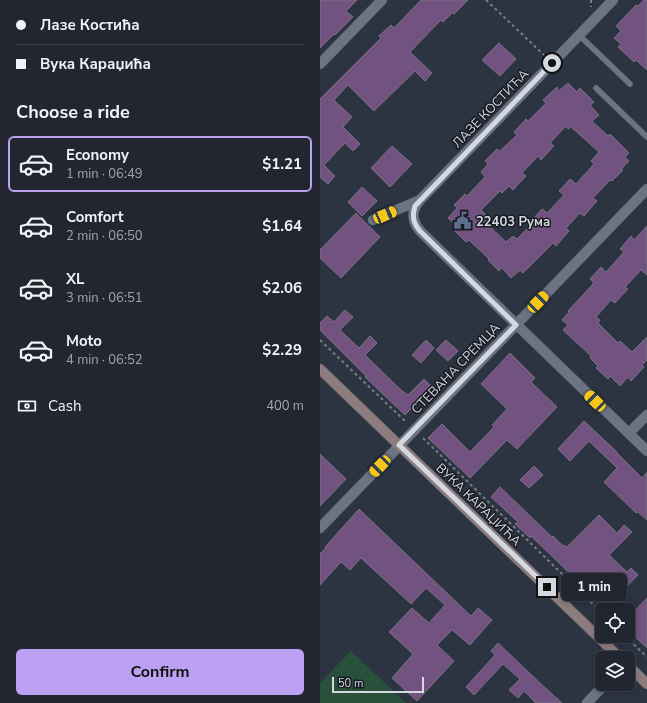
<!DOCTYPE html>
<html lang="en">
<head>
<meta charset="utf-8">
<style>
	body { margin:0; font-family:"Nunito Sans",sans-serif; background:#292e39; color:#f1f3f6; height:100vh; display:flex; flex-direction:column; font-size:15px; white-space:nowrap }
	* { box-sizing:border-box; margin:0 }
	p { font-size:13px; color:#a2a5ab }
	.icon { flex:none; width:22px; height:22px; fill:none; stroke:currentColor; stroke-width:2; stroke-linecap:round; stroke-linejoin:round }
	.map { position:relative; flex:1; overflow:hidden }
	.panel { display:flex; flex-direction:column; background:#212631; width:320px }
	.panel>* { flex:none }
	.hud { display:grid; align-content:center; height:88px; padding:0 16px; background:#212631 }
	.tools { position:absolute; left:275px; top:603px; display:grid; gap:8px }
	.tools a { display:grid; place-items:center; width:40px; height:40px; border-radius:6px; background:#212631; box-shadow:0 2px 6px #0003,0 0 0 1px #3e434d; font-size:20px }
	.scale { position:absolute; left:12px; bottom:10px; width:92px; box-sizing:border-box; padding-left:4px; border:2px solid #d4d8e1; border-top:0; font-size:11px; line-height:14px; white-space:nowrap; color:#d4d8e1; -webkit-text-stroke:3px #181b21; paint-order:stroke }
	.end { position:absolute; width:18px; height:18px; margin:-9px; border:5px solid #d4d8e1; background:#111; box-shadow:0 0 0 2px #111 }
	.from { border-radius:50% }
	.bubble { position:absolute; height:28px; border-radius:6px; background:#212631; box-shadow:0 2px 6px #0003,0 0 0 1px #3e434d; font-size:13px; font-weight:700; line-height:28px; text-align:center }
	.car { position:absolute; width:12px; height:24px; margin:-12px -6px; border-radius:5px; box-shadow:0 0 3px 1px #0007; background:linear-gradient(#f5c518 24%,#345 0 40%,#f5c518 0 76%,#345 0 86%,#f5c518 0) }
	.hud b { display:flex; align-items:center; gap:14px; height:38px; font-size:15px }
	.hud b+b { border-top:1px solid #3e434d }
	.hud i { width:10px; height:10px; background:#f1f3f6 }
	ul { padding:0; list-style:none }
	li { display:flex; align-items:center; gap:12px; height:56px; margin:0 8px 6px; padding:0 8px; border:2px solid transparent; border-radius:6px }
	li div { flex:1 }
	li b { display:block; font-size:15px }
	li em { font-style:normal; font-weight:700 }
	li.selected { border-color:#bca0f2 }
	li>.icon { width:36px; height:36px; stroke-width:1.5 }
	h2 { padding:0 16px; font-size:18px; line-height:48px }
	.pay { display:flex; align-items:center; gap:10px; height:44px; padding:0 16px; font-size:15px }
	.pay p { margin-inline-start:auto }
	.action { display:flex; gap:8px; margin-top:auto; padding:8px 16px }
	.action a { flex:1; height:46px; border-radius:6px; background:#bca0f2; color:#111; font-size:16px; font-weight:700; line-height:46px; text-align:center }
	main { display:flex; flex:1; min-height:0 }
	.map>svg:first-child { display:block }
</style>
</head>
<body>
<main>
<section class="panel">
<div class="hud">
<b><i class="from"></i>Лазе Костића</b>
<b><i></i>Вука Караџића</b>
</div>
<h2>Choose a ride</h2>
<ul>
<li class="selected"><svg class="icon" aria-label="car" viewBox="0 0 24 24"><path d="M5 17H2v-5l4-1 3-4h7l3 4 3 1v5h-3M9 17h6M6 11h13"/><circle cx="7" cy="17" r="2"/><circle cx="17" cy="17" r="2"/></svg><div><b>Economy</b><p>1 min · 06:49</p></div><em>$1.21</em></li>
<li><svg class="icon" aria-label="car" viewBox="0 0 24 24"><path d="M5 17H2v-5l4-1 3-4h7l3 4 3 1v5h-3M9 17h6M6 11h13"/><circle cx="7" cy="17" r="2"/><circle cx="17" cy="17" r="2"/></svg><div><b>Comfort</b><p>2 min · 06:50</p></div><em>$1.64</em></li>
<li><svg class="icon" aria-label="car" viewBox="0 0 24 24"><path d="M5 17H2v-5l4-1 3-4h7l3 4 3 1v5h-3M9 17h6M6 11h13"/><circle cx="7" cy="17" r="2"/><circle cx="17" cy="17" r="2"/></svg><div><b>XL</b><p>3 min · 06:51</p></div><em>$2.06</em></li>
<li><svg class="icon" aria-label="car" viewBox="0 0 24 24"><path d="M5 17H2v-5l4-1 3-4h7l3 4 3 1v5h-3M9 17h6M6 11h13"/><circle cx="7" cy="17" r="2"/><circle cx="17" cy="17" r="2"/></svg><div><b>Moto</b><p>4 min · 06:52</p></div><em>$2.29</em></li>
</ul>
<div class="pay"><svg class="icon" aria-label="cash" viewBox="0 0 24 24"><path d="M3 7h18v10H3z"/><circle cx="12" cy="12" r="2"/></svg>Cash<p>400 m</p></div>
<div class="action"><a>Confirm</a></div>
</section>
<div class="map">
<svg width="327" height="703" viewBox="0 0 327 703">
	<rect width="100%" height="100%" fill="#2c3341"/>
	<path fill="#28503a" d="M31 651 86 703H0V683Z"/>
	<path fill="#715280" stroke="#7b7180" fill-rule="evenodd" d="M0 0H37L26 11 33 17 15 35 14 34 0 48Z
		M101 0H148L134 14 132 13 123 22 121 20 90 52 112 73 105 81 95 71 54 111 28 85 14 100 32 117 23 127 40 144 33 151 25 143 4 165 15 176 8 184 0 177V99L61 38 59 36 71 25 74 28Z
		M324 0H327V70L316 60 314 62 298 47 301 44 294 38 301 31 296 26 316 5 318 6Z
		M179 43 196 59 180 76 162 60Z
		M248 83 257 92 260 88 274 102 270 105 279 115 272 121 288 136 290 134 309 153 305 157 309 161 301 169 303 170 292 181 290 180 273 198 277 201 264 216 260 213 246 228 249 231 236 246 233 243 203 273 200 270 191 278 182 268 179 271 168 260 169 259 149 240 146 242 133 229 136 226 128 218 137 208 134 205 145 194 147 196 165 177 161 172 168 164 165 161 177 149 180 151 197 135 194 132 206 119 208 121 226 103 223 100 237 87 239 91ZM246 126 248 129 251 127 279 152 271 161 274 164 256 184 250 179 239 191 244 195 227 213 222 209 211 221 213 223 197 239 193 236 186 242 166 223 170 219 161 210 180 191 182 193 189 186 193 190 206 176 202 173 218 156 221 160 234 146 230 143Z
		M72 146 92 164 70 187 51 168Z
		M42 187 57 201 42 216 28 202Z
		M36 213 60 237 21 278 0 258V250Z
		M327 226V275L321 270 305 287 308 289 295 303 291 300 276 317 280 320 278 323 298 343 300 341 312 352 327 337V360L322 365 324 367 311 381 308 377 300 386 290 376 288 379 276 368 278 366 270 358 271 356 243 330 248 325 242 320 249 312 248 311 274 283 270 279 281 267 286 272 304 252 300 249 311 236 314 240Z
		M25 310 33 317 20 330 39 348 50 336 57 343 45 355 81 390 88 395 104 379 112 387 85 415 45 377 46 376 0 330V323L7 316 14 322Z
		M106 340 114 348 101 363 92 355Z
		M126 340 138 351 128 361 116 350Z
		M190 353 215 378 211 382 237 407 197 449 187 440 150 478 108 438 122 424 150 452 174 427 172 425 187 409 161 384Z
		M264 421 297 452V453L322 478 327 472V520L318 512 316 513 284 482 297 468 269 441 250 461 238 449Z
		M0 454 26 479 0 506Z
		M214 466 223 475 209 488 200 480Z
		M180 487 232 537 233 536 243 546 244 545 247 547 279 515 297 533 304 525 312 532 289 555 307 572 311 568 318 575 293 601 303 610H288L211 536 210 538 195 524 198 522 171 497Z
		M39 509 151 616 158 608 172 620 150 645 132 630 117 645 134 661 97 701 72 678 93 654 69 632 92 608 109 623 125 605 106 588 91 604 41 558 30 570 21 562 0 585V554L6 548 5 547Z
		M327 598V648L308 630V618Z
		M178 643 220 683 242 703H216L204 691 198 698 189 690 200 679 183 664 154 695 146 687 175 655 171 651Z"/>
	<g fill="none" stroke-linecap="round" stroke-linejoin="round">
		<defs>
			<path id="service" d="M259 35 310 84
				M276 88 327 137"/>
			<path id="minor" d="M293 0 100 200C91 211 91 220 100 231L327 451
				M0 64 62 0
				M53 220 100 200
				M309 433 327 415
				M0 528 327 189
				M267 703 285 684"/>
			<path id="secondary" d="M0 369 300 658
				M308 665 327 684"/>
		</defs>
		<use href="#service" stroke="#4a505b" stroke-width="6"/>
		<use href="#minor" stroke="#4a505b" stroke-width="11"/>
		<use href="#secondary" stroke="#4a505b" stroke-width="11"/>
		<path stroke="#777d89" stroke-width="2" stroke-dasharray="3 3" stroke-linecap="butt" d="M166 0 224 55
			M271 0V7
			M0 340 86 422
			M103 438 282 613
			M305 636 327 657"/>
		<use href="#service" stroke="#6c7484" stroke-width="5.5"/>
		<use href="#minor" stroke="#6c7484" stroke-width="10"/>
		<use href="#secondary" stroke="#8c7c7d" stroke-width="10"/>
	</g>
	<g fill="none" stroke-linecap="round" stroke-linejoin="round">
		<path stroke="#d4d8e1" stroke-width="5" d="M227 587 79 445 196 325 100 231C93 223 92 216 95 206L232 63"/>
	</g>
	<defs>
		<symbol id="civic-bare" viewBox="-9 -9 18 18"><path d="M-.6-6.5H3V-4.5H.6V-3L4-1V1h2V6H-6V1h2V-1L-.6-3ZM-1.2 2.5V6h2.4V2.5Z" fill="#5c6f8a" stroke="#181b21" stroke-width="2.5" paint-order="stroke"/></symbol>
	</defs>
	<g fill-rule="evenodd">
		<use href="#civic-bare" x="130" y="208" width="25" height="25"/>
	</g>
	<g text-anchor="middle" stroke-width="3" stroke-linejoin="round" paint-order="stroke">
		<g font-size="13" fill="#d4d8e1" stroke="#181b21">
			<text transform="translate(170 108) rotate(-46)" y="5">ЛАЗЕ КОСТИЋА</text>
			<text transform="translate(135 368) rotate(-46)" y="5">СТЕВАНА СРЕМЦА</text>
			<text transform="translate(159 504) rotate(44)" y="5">ВУКА КАРАЏИЋА</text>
		</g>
		<g font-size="13" font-weight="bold" fill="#d4d8e1" stroke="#181b21" text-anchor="start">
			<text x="156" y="226">22403 Рума</text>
		</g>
	</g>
</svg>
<div class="tools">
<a><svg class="icon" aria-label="locate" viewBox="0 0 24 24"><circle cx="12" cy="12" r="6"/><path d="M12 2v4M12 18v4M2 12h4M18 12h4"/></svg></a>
<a><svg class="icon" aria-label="layers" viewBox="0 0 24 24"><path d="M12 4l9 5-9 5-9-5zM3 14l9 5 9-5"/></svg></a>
</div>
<div class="scale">50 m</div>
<i class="end from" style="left:232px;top:63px"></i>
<i class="end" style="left:227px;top:587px"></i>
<div class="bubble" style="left:241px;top:573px;width:66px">1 min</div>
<i class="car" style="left:65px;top:215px;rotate:67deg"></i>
<i class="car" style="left:218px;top:302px;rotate:44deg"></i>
<i class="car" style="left:275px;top:401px;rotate:314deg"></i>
<i class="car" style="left:60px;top:466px;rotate:224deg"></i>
</div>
</main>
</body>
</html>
